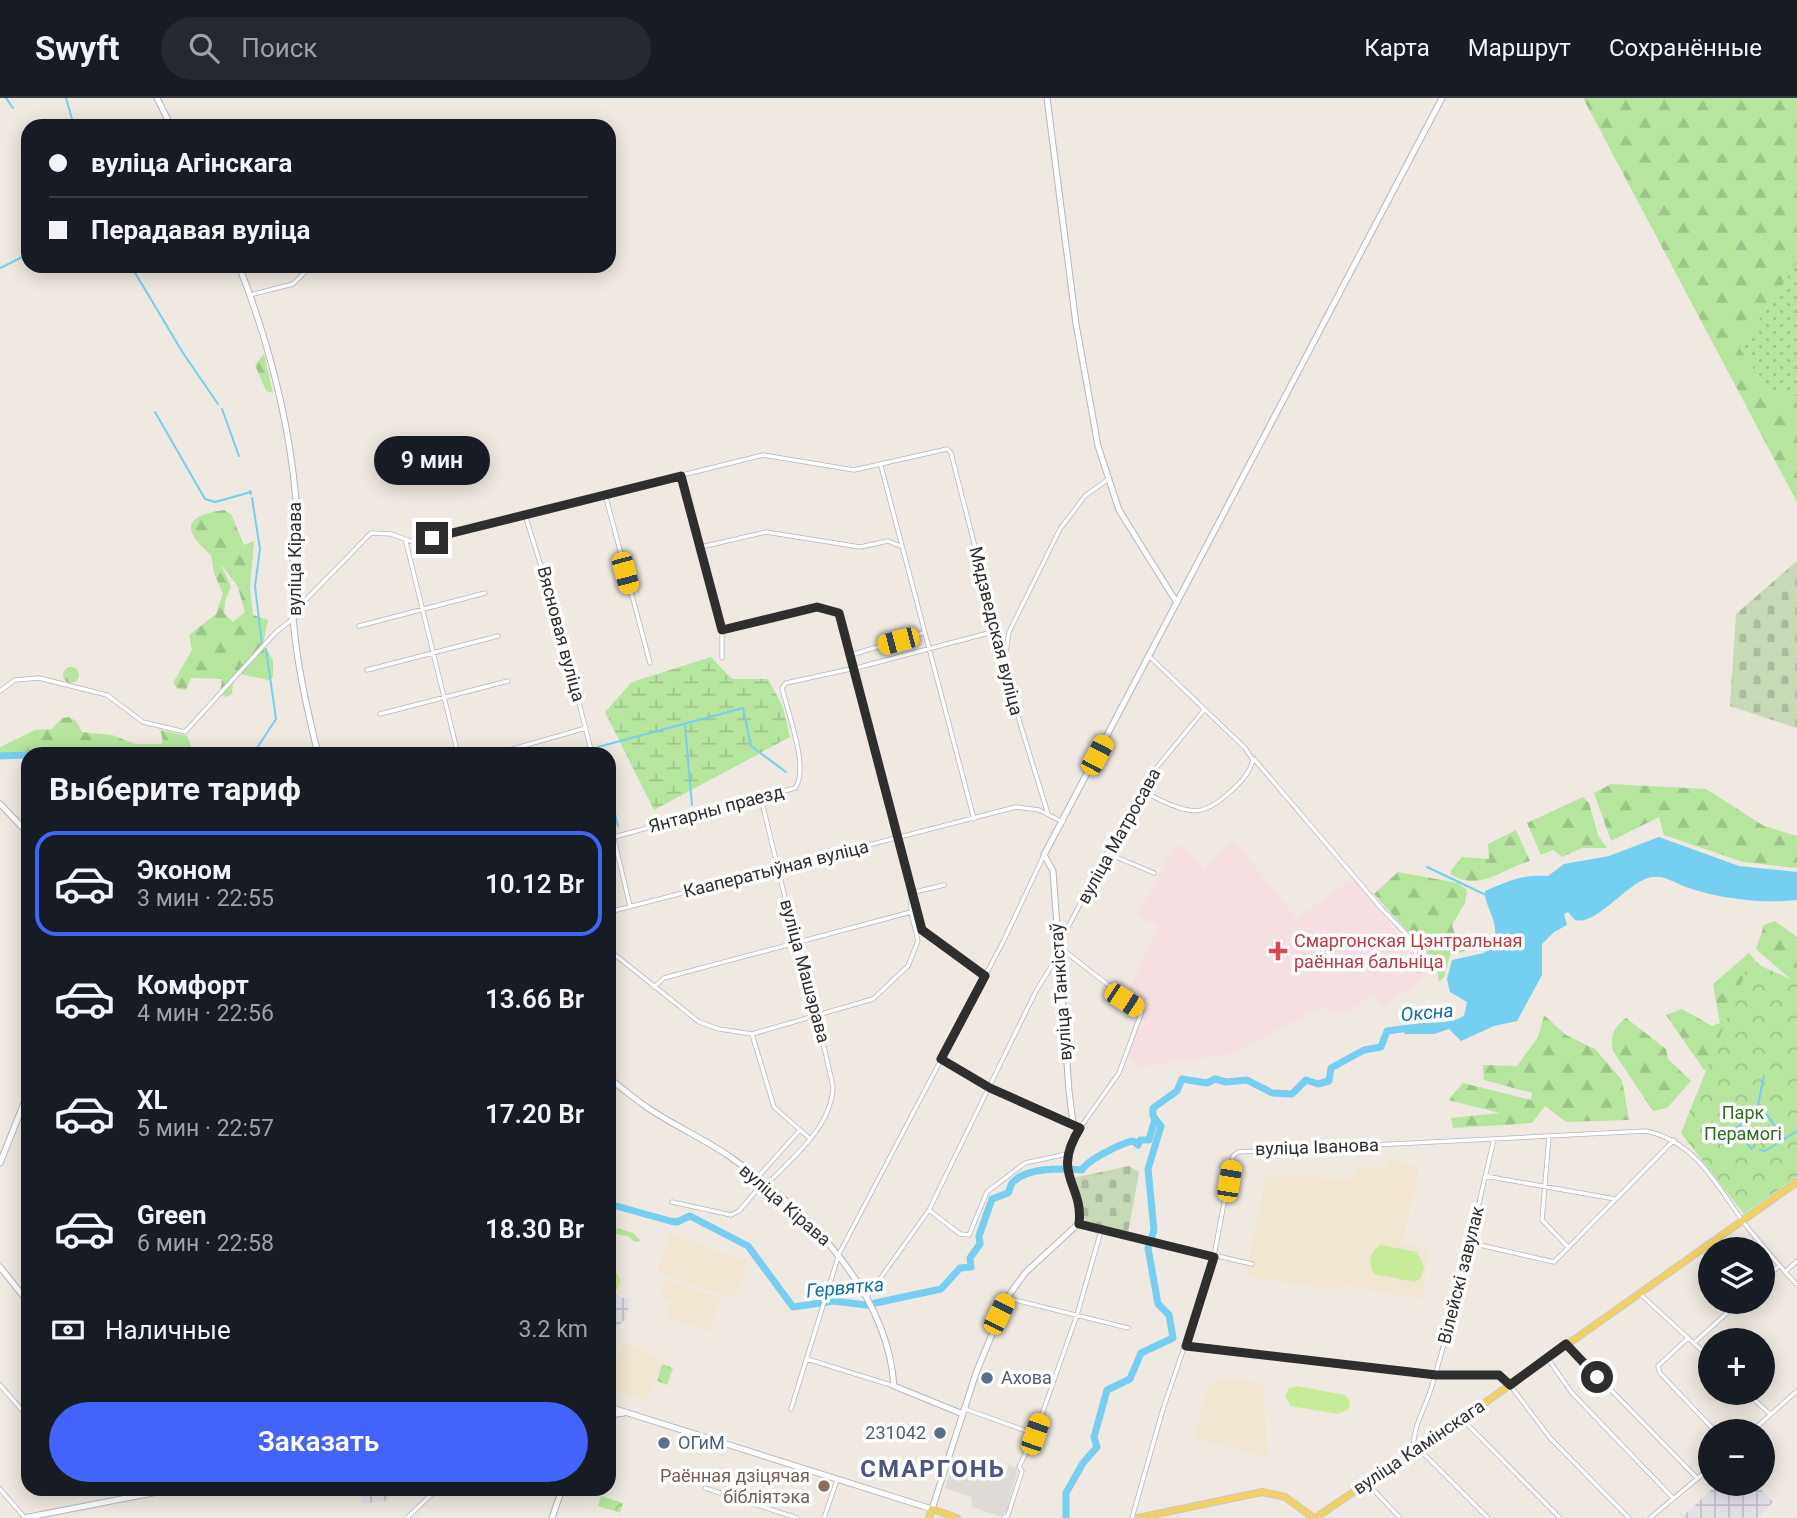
<!DOCTYPE html>
<html lang="ru">
<head>
<meta charset="utf-8">
<style>
	body { margin:0; font-family:Roboto,sans-serif; background:#242831; color:#f1f3f6; height:100vh; display:flex; flex-direction:column; font-size:26px; white-space:nowrap }
	* { box-sizing:border-box; margin:0 }
	p { font-size:23px; color:#9ea1a6 }
	.icon { flex:none; width:38px; height:38px; fill:none; stroke:currentColor; stroke-width:2; stroke-linecap:round; stroke-linejoin:round }
	.map { position:relative; flex:1; overflow:hidden }
	.drawer { position:absolute; left:21px; top:649px; width:595px; height:749px; display:flex; flex-direction:column; background:#171b24; border-radius:21px; box-shadow:0 4px 18px #0003 }
	.drawer>* { flex:none }
	.guide { position:absolute; left:21px; top:21px; width:595px; height:154px; border-radius:21px; box-shadow:0 4px 18px #0003; display:grid; align-content:center; height:154px; padding:0 28px; background:#171b24 }
	.controls { position:absolute; left:1698px; top:1139px; display:grid; gap:14px }
	.controls a { display:grid; place-items:center; width:77px; height:77px; border-radius:50%; background:#171b24; box-shadow:0 4px 18px #0003; font-size:35px }
	.end { position:absolute; width:32px; height:32px; margin:-16px; border:9px solid #2e2e2e; background:#fff; box-shadow:0 0 0 4px #fff }
	.from { border-radius:50% }
	.bubble { position:absolute; height:49px; border-radius:24px; background:#171b24; box-shadow:0 4px 18px #0003; font-size:23px; font-weight:600; line-height:49px; text-align:center }
	.car { position:absolute; width:21px; height:42px; margin:-21px -10px; border-radius:9px; box-shadow:0 0 5px 2px #0007; background:linear-gradient(#f5c518 24%,#345 0 40%,#f5c518 0 76%,#345 0 86%,#f5c518 0) }
	.guide b { display:flex; align-items:center; gap:24px; height:66px; font-size:26px }
	.guide b+b { border-top:2px solid #363941 }
	.guide i { width:18px; height:18px; background:#f1f3f6 }
	ul { padding:0; list-style:none }
	li { display:flex; align-items:center; gap:21px; height:105px; margin:0 14px 10px; padding:0 14px; border:4px solid transparent; border-radius:21px }
	li div { flex:1 }
	li b { display:block; font-size:26px }
	li em { font-style:normal; font-weight:600 }
	li.active { border-color:#4264fb }
	li>.icon { width:63px; height:63px; stroke-width:1.5 }
	h2 { padding:0 28px; font-size:32px; line-height:84px }
	.pay { display:flex; align-items:center; gap:18px; height:77px; padding:0 28px; font-size:26px }
	.pay p { margin-inline-start:auto }
	.cta { display:flex; gap:14px; margin-top:auto; padding:14px 28px }
	.cta a { flex:1; height:80px; border-radius:42px; background:#4264fb; color:#fff; font-size:28px; font-weight:600; line-height:80px; text-align:center }
	header { display:flex; align-items:center; gap:42px; box-sizing:border-box; height:98px; padding:0 35px; background:#171b24; border-bottom:2px solid #363941 }
	header strong { font-size:33px }
	nav { display:flex; gap:38px; margin-inline-start:auto; font-size:24px }
	.search { width:490px; height:63px; background:#242831; display:flex; align-items:center; gap:18px; box-sizing:border-box; padding:0 24px; border-radius:38px; color:#9ea1a6; font-size:26px }
	.map>svg:first-child { display:block }
</style>
</head>
<body>
<header>
<strong>Swyft</strong>
<div class="search"><svg class="icon" aria-label="search" viewBox="0 0 24 24"><circle cx="10" cy="10" r="6"/><path d="M15 15l6 6"/></svg>Поиск</div>
<nav><a>Карта</a><a>Маршрут</a><a>Сохранённые</a></nav>
</header>
<div class="map">
<svg width="1797" height="1420" viewBox="0 0 1797 1420">
	<defs>
		<pattern id="industrial-grid" width="8" height="8" patternUnits="userSpaceOnUse" patternTransform="scale(1.75)"><rect width="8" height="8" fill="#e3e1e8"/><path d="M0 4h8M4 0v8" fill="none" stroke="#c3c1c7"/></pattern>
		<pattern id="forest-firs" width="22" height="20" patternUnits="userSpaceOnUse" patternTransform="scale(1.75)"><rect width="22" height="20" fill="#b6e59e"/><path d="M5 1l3.5 6h-7zM16 11l3.5 6h-7z" fill="#9dc588"/></pattern>
		<pattern id="wetland-marsh" width="20" height="14" patternUnits="userSpaceOnUse" patternTransform="scale(1.75)"><rect width="20" height="14" fill="#b6e59e"/><path d="M1 5h8M5 5V1M11 12h8M15 12V8" fill="none" stroke="#9dc588"/></pattern>
		<pattern id="cemetery-stones" width="16" height="16" patternUnits="userSpaceOnUse" patternTransform="scale(1.75)"><rect width="16" height="16" fill="#c8d9b8"/><path d="M2 7V4a2 2 0 0 1 4 0v3zM10 15v-3a2 2 0 0 1 4 0v3z" fill="#acbb9e"/></pattern>
		<pattern id="park-crowns" width="20" height="18" patternUnits="userSpaceOnUse" patternTransform="scale(1.75)"><rect width="20" height="18" fill="#b6e59e"/><path d="M2 6a3 3 0 1 1 6 0M12 15a3 3 0 1 1 6 0" fill="none" stroke="#9dc588"/></pattern>
		<pattern id="garden-dots" width="8" height="8" patternUnits="userSpaceOnUse" patternTransform="scale(1.75)"><rect width="8" height="8" fill="#b6e59e"/><path d="M2 2h.1M6 6h.1" fill="none" stroke="#9dc588" stroke-width="1.8" stroke-linecap="round"/></pattern>
	</defs>
	<rect width="100%" height="100%" fill="#efe9e1"/>
	<path fill="url(#industrial-grid)" d="M609 1195 630 1202 626 1220 609 1238Z
		M1718 1386H1756L1773 1404 1758 1420H1681Z
		M360 1391H387L389 1402 363 1406Z"/>
	<path fill="#f0e6d1" d="M1389 1061 1419 1069 1403 1145 1426 1152 1428 1160 1422 1201 1347 1188 1322 1190 1245 1178 1266 1079 1356 1080 1355 1071 1387 1068Z
		M670 1136 748 1163 735 1200 657 1174Z
		M665 1181 721 1200 709 1234 665 1219 670 1203 659 1199Z
		M624 1244 663 1262 646 1303 609 1290V1280Z
		M1224 1280 1263 1286 1268 1360 1194 1339 1208 1289Z"/>
	<path fill="#f5dfe0" d="M1234 742 1297 821 1354 779 1428 877 1383 909 1374 895 1348 915 1329 916 1324 908 1231 956 1137 969 1128 959 1147 903 1129 892 1158 828 1137 818 1175 746 1189 753 1204 770Z"/>
	<path fill="url(#forest-firs)" fill-rule="evenodd" d="M1583 0H1797V165L1740 250 1767 291 1797 298V404Z
		M264 256 273 295 266 293 255 267Z
		M224 412 231 416 244 447 254 443 250 490 253 517 268 522 263 546 273 562V579L269 582 240 576 233 583 232 596 226 599 220 596 222 581 191 580 186 592 178 591 173 585 192 552 189 537 216 516 223 496 214 475 211 457C182 432 183 418 224 412ZM221 466 238 489 245 514 233 524 224 515 225 503 231 489Z
		M63 577a8 8 0 1 1 16 0a8 8 0 1 1-16 0Z
		M69 619 76 623 82 634 112 637 135 646H161L163 643 160 632 187 638 194 656H28L27 665 18 655 8 659 0 658V649L35 632 52 631 62 620Z
		M1611 686 1706 691 1764 728 1797 738V770L1743 764 1664 737 1659 719 1611 743 1594 695Z
		M1583 699 1589 705 1598 737 1607 750H1582L1562 759 1553 752 1541 757 1527 725Z
		M1516 732 1530 763C1503 770 1478 795 1451 776V772L1462 759 1489 761 1488 746Z
		M1398 774 1458 785 1467 792 1465 805 1452 827C1454 839 1465 843 1467 853L1450 857 1444 879 1439 884 1436 865 1374 796Z
		M1775 823 1797 839V887L1756 851 1764 827Z
		M1749 855 1777 887 1731 962 1704 972 1666 917 1682 911 1712 928 1720 925 1713 886Z
		M1544 917 1566 937 1595 951 1622 982 1629 1022 1566 1024 1545 1008 1532 1025 1453 1030 1451 1020 1500 1015 1448 1002 1463 985 1531 1002 1532 995 1484 982 1483 967 1517 968 1538 939Z
		M1626 920 1666 951 1668 961 1691 983 1667 1010 1653 1013 1613 953C1610 938 1613 930 1626 920Z
		M609 1128 633 1135 641 1143 635 1144 627 1138 609 1135Z"/>
	<path fill="url(#wetland-marsh)" d="M711 559 732 581H768L783 609 790 639 654 712 605 614 632 584Z"/>
	<path fill="url(#cemetery-stones)" d="M1797 463V630L1730 608 1736 516Z
		M1129 1068 1139 1074 1128 1135 1088 1126 1083 1119 1073 1080Z"/>
	<path fill="url(#park-crowns)" d="M1750 863 1797 884V1079L1744 1116 1681 1035Z
		M662 1266 673 1270 667 1287 657 1283Z
		M601 1398 623 1405 620 1415 598 1408Z"/>
	<path fill="url(#garden-dots)" d="M1797 165V298L1767 291 1740 250Z"/>
	<path fill="#c9ec9a" d="M1381 1147 1417 1154 1424 1169 1421 1180 1415 1184 1374 1176C1368 1164 1369 1154 1381 1147Z
		M609 1170 618 1176 621 1184 616 1192 609 1193Z
		M1297 1288 1345 1297 1350 1303 1349 1311 1338 1316 1290 1308 1285 1297 1289 1290Z"/>
	<path fill="#dfdcd8" d="M953 1364 993 1381H1004L1009 1367 1018 1370 1006 1416 999 1418 972 1409 971 1399 945 1390Z"/>
	<path fill="#75cff0" d="M1659 739 1739 768 1797 774V802C1764 806 1721 801 1689 790 1676 786 1663 775 1648 780 1625 787 1596 828 1575 822L1568 814 1564 816 1567 827 1554 834 1542 846V877L1517 923 1494 928 1461 943 1449 931 1434 936H1405L1402 929C1422 921 1446 929 1464 918L1467 904 1450 894 1447 881 1452 862 1484 855C1509 831 1484 813 1485 793 1508 783 1522 776 1548 778L1564 766 1609 758Z"/>
	<g fill="none" stroke-linecap="round" stroke-linejoin="round">
		<path stroke="#75cff0" stroke-width="2" d="M6 0 13 10
			M66 0 74 28
			M131 168 183 255 218 306
			M0 170 28 156
			M222 311 239 358
			M155 314 205 401 215 404 251 394
			M250 393 251 396
			M252 400 260 451 255 488 262 546
			M685 628 692 707
			M253 656 276 621 266 551
			M600 656 598 649 743 610 751 648 786 674
			M609 692 618 728
			M1427 769 1486 797
			M1767 1017 1785 1041
			M1752 1051 1734 1031 1756 1017 1764 978
			M1760 1052 1765 1053 1797 1033"/>
		<path stroke="#75cff0" stroke-width="7" d="M0 658 28 657
			M609 1106 670 1123 677 1124 690 1118 748 1148 793 1209 834 1203 866 1207 941 1191 960 1170 971 1169 970 1160 980 1146 979 1138 992 1101 1008 1095C1010 1092 1010 1088 1012 1085 1026 1069 1062 1070 1082 1072 1086 1063 1121 1045 1133 1043L1138 1047 1140 1042H1149L1155 1021
			M1066 1420V1395L1083 1365 1097 1349 1094 1339 1107 1292 1130 1281 1141 1255 1173 1240 1169 1217 1158 1206 1148 1150 1154 1132 1148 1071 1161 1028 1153 1018V1010L1177 993 1182 981 1207 985 1215 981 1226 984 1247 982 1272 995 1292 996 1306 982 1318 986 1329 983 1331 970 1364 952 1381 949 1387 933 1409 930"/>
		<defs>
			<path id="street" d="M250 197 293 186 311 168
				M881 368 974 721
				M681 378 722 532V560
				M605 396 650 565
				M525 417 558 522 592 656
				M406 444 458 656
				M701 449 766 434 860 449 888 443 900 448
				M293 515 371 435 391 436 413 444 763 357 854 372 947 351 951 355 1020 625 1048 716
				M359 528 485 495
				M851 557 923 535
				M1005 561 1009 534 1060 431 1085 398 1107 382
				M367 572 498 538
				M0 593 15 582 39 580 107 597 143 624 185 634 276 534 294 520
				M380 616 508 583
				M495 656 586 630
				M1254 661 1381 810 1413 843 1419 873
				M1139 695C1147 694 1152 698 1160 702 1191 717 1204 718 1230 694 1240 685 1250 675 1253 662L1245 650 1150 559
				M761 700 787 808 800 845 833 988C832 1029 793 1059 766 1087
				M609 720 630 808
				M614 739 795 690C810 672 787 612 782 590L786 585 860 569 996 533
				M1109 756 1154 775
				M911 795 944 787
				M912 796 924 836 985 878
				M609 814 1016 709 1039 712 1063 724
				M1058 848 1142 913 1119 975 1080 1030
				M609 852 699 924 719 931 752 936 873 901 908 868 918 843 911 814V793L839 515 817 509 722 532
				M654 889 664 880 911 814
				M752 936 774 1009 808 1039
				M941 961 991 989
				M990 990 1073 1025
				M1549 1038 1542 1122 1567 1148
				M1485 1078 1615 1101
				M757 1080 799 1033
				M672 1104 731 1117 739 1113 763 1085
				M929 1112 960 1136 969 1137 987 1094 1025 1065 1067 1056
				M1078 1126 1252 1166
				M1471 1145 1554 1164 1674 1042
				M1785 1174 1797 1163
				M1762 1183 1779 1168
				M1639 1195 1710 1260
				M867 1199 929 1112 1036 893 1054 864 1058 848 1144 685 1204 612
				M1007 1200 1128 1230
				M1688 1240 1658 1268 1660 1275 1716 1334
				M1694 1245 1739 1204
				M1567 1247 1697 1380
				M1186 1248 1436 1277H1498L1510 1287 1550 1340 1629 1420
				M807 1261 894 1288
				M1548 1261 1572 1295 1673 1400
				M0 1287 28 1319
				M1747 1295 1770 1316
				M791 1311 839 1156 1004 842 1044 757
				M965 1311 1035 1336
				M1463 1322 1560 1420
				M1751 1334 1797 1293
				M25 1337 28 1334
				M1418 1350 1488 1420
				M1414 1352C1411 1333 1425 1310 1431 1291 1456 1209 1474 1125 1494 1041
				M1368 1386 1400 1420
				M705 1390 797 1420
				M0 1391 25 1420
				M407 1420 437 1391
				M824 1420 837 1382
				M1004 1420 1008 1417 1022 1373 1019 1369 1035 1336 1077 1217 1101 1133
				M1132 1420 1163 1311 1212 1168 1233 1058 1238 1054 1646 1033C1697 1044 1716 1087 1745 1126 1761 1147 1779 1167 1797 1187
				M1650 1420 1710 1370"/>
			<path id="secondary" d="M157 0 171 28
				M1047 0 1076 226 1098 348 1119 412 1177 505
				M239 168C268 242 289 322 296 402 299 436 290 469 292 503 294 554 306 607 318 656
				M0 706 28 735
				M609 980C623 991 637 1003 651 1012 677 1029 704 1041 729 1058 805 1112 887 1190 894 1288L963 1316
				M0 1065 28 995
				M0 1169 28 1204
				M609 1309 932 1411 976 1275 1007 1200 1025 1175 1078 1126C1085 1085 1050 1079 1080 1030L1073 1025 1069 993 1053 773 1044 757 1442 0
				M609 1317 624 1315
				M24 1420 173 1391
				M552 1420 562 1391"/>
			<path id="primary" d="M929 1420 932 1411 957 1420
				M1138 1420 1262 1394 1285 1399 1314 1420
				M1315 1420 1462 1321 1797 1084"/>
		</defs>
		<use href="#street" stroke="#b4b7c1" stroke-width="5"/>
		<use href="#secondary" stroke="#b4b7c1" stroke-width="7"/>
		<use href="#primary" stroke="#c9c9c9" stroke-width="8"/>
		<use href="#street" stroke="#fff" stroke-width="3.5"/>
		<use href="#secondary" stroke="#fff" stroke-width="5"/>
		<use href="#primary" stroke="#f2d163" stroke-width="6"/>
	</g>
	<g fill="none" stroke-linecap="round" stroke-linejoin="round">
		<path stroke="#2e2e2e" stroke-width="9" d="M432 440 681 378 722 532 817 509 839 515 922 832 985 878 941 961 990 990 1080 1030C1050 1078 1084 1085 1079 1126L1214 1159 1186 1248 1436 1277H1499L1510 1287 1566 1246 1597 1279"/>
	</g>
	<path fill="#e0444e" stroke="#fff" stroke-width="2.5" d="M1274.5 842.5h7v7h7v7h-7v7h-7v-7h-7v-7h7z"/>
	<g fill="#5c6f8a" stroke="#fff" stroke-width="2.5">
		<circle cx="987" cy="1280" r="7"/>
		<circle cx="940" cy="1335" r="7"/>
		<circle cx="664" cy="1345" r="7"/>
	</g>
	<circle fill="#8d6e63" stroke="#fff" stroke-width="2.5" cx="824" cy="1388" r="7"/>
	<g text-anchor="middle" stroke-width="7" stroke-linejoin="round" paint-order="stroke">
		<g font-size="18" fill="#2e2e2e" stroke="#fff">
			<text transform="translate(295 461) rotate(-90)" y="6">вуліца Кірава</text>
			<text transform="translate(996 533) rotate(76)" y="6">Мядзведская вуліца</text>
			<text transform="translate(561 536) rotate(75)" y="6">Вясновая вуліца</text>
			<text transform="translate(716 711) rotate(-15)" y="6">Янтарны праезд</text>
			<text transform="translate(1119 738) rotate(-61)" y="6">вуліца Матросава</text>
			<text transform="translate(776 771) rotate(-14)" y="6">Кааператыўная вуліца</text>
			<text transform="translate(805 873) rotate(75)" y="6">вуліца Машэрава</text>
			<text transform="translate(1061 894) rotate(-94)" y="6">вуліца Танкістаў</text>
			<text transform="translate(1317 1049) rotate(-2)" y="6">вуліца Іванова</text>
			<text transform="translate(785 1107) rotate(41)" y="6">вуліца Кірава</text>
			<text transform="translate(1461 1177) rotate(-76)" y="6">Вілейскі завулак</text>
			<text transform="translate(1419 1349) rotate(-34)" y="6">вуліца Камінскага</text>
		</g>
		<g font-size="18" fill="#be3a42" stroke="#fff" text-anchor="start">
			<text x="1294" y="849">Смаргонская Цэнтральная<tspan x="1294" dy="21">раённая бальніца</tspan></text>
		</g>
		<g font-size="18" fill="#2c6e1b" stroke="#fff">
			<text x="1743" y="1021">Парк<tspan x="1743" dy="21">Перамогі</tspan></text>
		</g>
		<g font-size="18" fill="#4e5e75" stroke="#fff" text-anchor="start">
			<text x="1001" y="1286">Ахова</text>
			<text x="926" y="1341" text-anchor="end">231042</text>
			<text x="678" y="1351">ОГиМ</text>
		</g>
		<g font-size="18" fill="#785e54" stroke="#fff" text-anchor="end">
			<text x="810" y="1384">Раённая дзіцячая<tspan x="810" dy="21">бібліятэка</tspan></text>
		</g>
		<g font-size="19" font-style="italic" fill="#0d6fa3" stroke="#fff">
			<text transform="translate(1427 914) rotate(-5)" y="7">Оксна</text>
			<text transform="translate(845 1189) rotate(-5)" y="7">Гервятка</text>
		</g>
		<g font-size="24" font-weight="bold" letter-spacing="2" fill="#4d5680" stroke="#fff">
			<text x="933" y="1379">СМАРГОНЬ</text>
		</g>
	</g>
</svg>
<div class="controls">
<a><svg class="icon" aria-label="layers" viewBox="0 0 24 24"><path d="M12 4l9 5-9 5-9-5zM3 14l9 5 9-5"/></svg></a>
<a>+</a>
<a>−</a>
</div>
<i class="end from" style="left:1597px;top:1279px"></i>
<i class="end" style="left:432px;top:440px"></i>
<div class="bubble" style="left:374px;top:338px;width:116px">9 мин</div>
<i class="car" style="left:625px;top:475px;rotate:165deg"></i>
<i class="car" style="left:898px;top:543px;rotate:255deg"></i>
<i class="car" style="left:1097px;top:657px;rotate:28deg"></i>
<i class="car" style="left:1124px;top:902px;rotate:123deg"></i>
<i class="car" style="left:1229px;top:1083px;rotate:9deg"></i>
<i class="car" style="left:999px;top:1216px;rotate:26deg"></i>
<i class="car" style="left:1035px;top:1336px;rotate:19deg"></i>
<div class="guide">
<b><i class="from"></i>вуліца Агінскага</b>
<b><i></i>Перадавая вуліца</b>
</div>
<section class="drawer">
<h2>Выберите тариф</h2>
<ul>
<li class="active"><svg class="icon" aria-label="car" viewBox="0 0 24 24"><path d="M5 17H2v-5l4-1 3-4h7l3 4 3 1v5h-3M9 17h6M6 11h13"/><circle cx="7" cy="17" r="2"/><circle cx="17" cy="17" r="2"/></svg><div><b>Эконом</b><p>3 мин · 22:55</p></div><em>10.12 Br</em></li>
<li><svg class="icon" aria-label="car" viewBox="0 0 24 24"><path d="M5 17H2v-5l4-1 3-4h7l3 4 3 1v5h-3M9 17h6M6 11h13"/><circle cx="7" cy="17" r="2"/><circle cx="17" cy="17" r="2"/></svg><div><b>Комфорт</b><p>4 мин · 22:56</p></div><em>13.66 Br</em></li>
<li><svg class="icon" aria-label="car" viewBox="0 0 24 24"><path d="M5 17H2v-5l4-1 3-4h7l3 4 3 1v5h-3M9 17h6M6 11h13"/><circle cx="7" cy="17" r="2"/><circle cx="17" cy="17" r="2"/></svg><div><b>XL</b><p>5 мин · 22:57</p></div><em>17.20 Br</em></li>
<li><svg class="icon" aria-label="car" viewBox="0 0 24 24"><path d="M5 17H2v-5l4-1 3-4h7l3 4 3 1v5h-3M9 17h6M6 11h13"/><circle cx="7" cy="17" r="2"/><circle cx="17" cy="17" r="2"/></svg><div><b>Green</b><p>6 мин · 22:58</p></div><em>18.30 Br</em></li>
</ul>
<div class="pay"><svg class="icon" aria-label="cash" viewBox="0 0 24 24"><path d="M3 7h18v10H3z"/><circle cx="12" cy="12" r="2"/></svg>Наличные<p>3.2 km</p></div>
<div class="cta"><a>Заказать</a></div>
</section>
</div>
</body>
</html>
